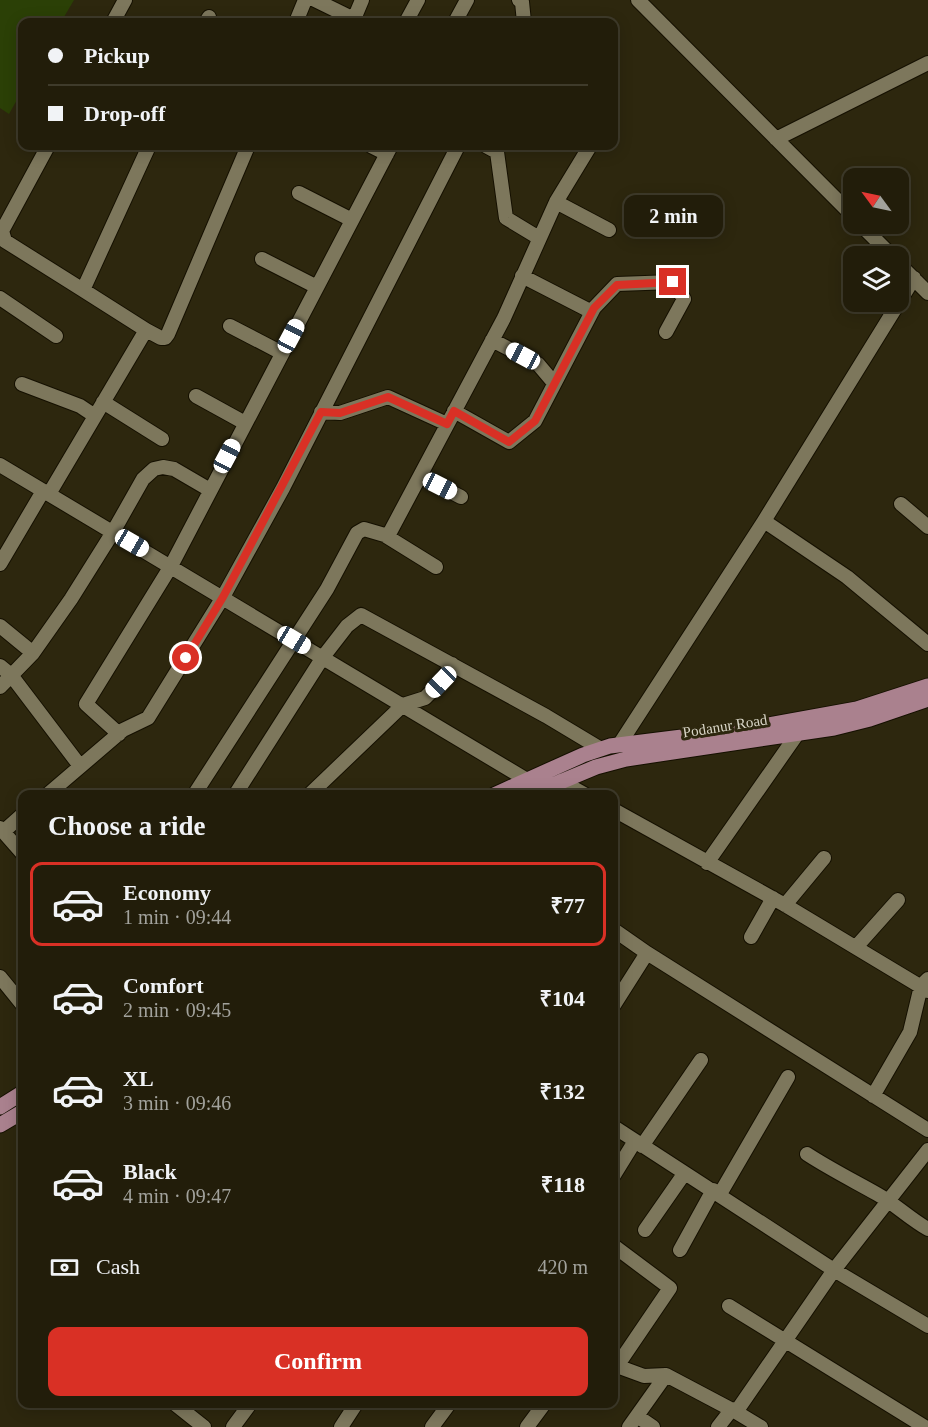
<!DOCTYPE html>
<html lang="en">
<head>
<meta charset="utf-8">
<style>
	body { margin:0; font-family:Georgia,serif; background:#2a2613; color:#f1f3f6; height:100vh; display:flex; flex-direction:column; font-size:22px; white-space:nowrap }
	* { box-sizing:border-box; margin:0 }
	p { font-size:20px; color:#a2a29c }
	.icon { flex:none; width:33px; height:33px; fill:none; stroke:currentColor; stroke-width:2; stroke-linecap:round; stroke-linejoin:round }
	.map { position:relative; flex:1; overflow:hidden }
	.panel { position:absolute; left:18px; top:790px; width:600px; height:618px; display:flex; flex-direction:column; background:#221d0a; border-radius:12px; box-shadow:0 3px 15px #0003,0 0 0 2px #3f3b2b }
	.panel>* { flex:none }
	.top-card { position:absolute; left:18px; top:18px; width:600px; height:132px; border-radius:12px; box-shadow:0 3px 15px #0003,0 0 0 2px #3f3b2b; display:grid; align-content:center; height:132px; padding:0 30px; background:#221d0a }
	.needle { width:39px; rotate:303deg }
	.fabs { position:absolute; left:843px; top:168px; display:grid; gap:12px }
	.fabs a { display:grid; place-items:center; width:66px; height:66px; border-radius:12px; background:#221d0a; box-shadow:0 3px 15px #0003,0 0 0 2px #3f3b2b; font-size:30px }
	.end { position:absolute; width:27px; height:27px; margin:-14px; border:8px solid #d93025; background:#fff; box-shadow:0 0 0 3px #fff }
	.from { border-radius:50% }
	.bubble { position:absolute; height:42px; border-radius:12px; background:#221d0a; box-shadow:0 3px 15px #0003,0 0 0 2px #3f3b2b; font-size:20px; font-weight:600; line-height:42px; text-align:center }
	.car { position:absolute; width:18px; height:36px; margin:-18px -9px; border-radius:8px; box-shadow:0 0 4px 2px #0007; background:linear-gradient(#fff 24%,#345 0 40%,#fff 0 76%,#345 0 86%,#fff 0) }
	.top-card b { display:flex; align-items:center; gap:21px; height:57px; font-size:22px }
	.top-card b+b { border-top:2px solid #3f3b2b }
	.top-card i { width:15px; height:15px; background:#f1f3f6 }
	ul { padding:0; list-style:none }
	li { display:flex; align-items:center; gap:18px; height:84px; margin:0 12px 9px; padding:0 18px; border:3px solid transparent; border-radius:12px }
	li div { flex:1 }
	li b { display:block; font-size:22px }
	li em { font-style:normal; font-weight:600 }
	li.current { border-color:#d93025 }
	li>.icon { width:54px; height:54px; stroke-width:1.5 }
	h2 { padding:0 30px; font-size:27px; line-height:72px }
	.pay { display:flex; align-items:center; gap:15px; height:66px; padding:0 30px; font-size:22px }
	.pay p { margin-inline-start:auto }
	.button { display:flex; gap:12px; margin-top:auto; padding:12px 30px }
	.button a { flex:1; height:69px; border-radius:12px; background:#d93025; color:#fff; font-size:24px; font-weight:600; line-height:69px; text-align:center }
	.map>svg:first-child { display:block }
</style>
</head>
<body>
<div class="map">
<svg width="928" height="1427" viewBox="0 0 928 1427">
	<rect width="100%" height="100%" fill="#2d270e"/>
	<path fill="#2b4006" d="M0 0H74L61 22H22V91L9 114 0 108Z"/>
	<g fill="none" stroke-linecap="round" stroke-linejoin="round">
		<defs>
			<path id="street" d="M315 0 360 22
				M519 0 522 2 524 22
				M638 0 854 217
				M354 19 362 0
				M113 22 125 0
				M206 22 209 17
				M296 22 305 0
				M406 22 418 0
				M455 22 467 0
				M776 139 928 63
				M48 146 2 231 5 241 83 290
				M371 146 387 154
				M486 146 497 152 506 218 539 238
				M299 193 352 220
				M556 202 609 230
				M860 224 892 256
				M262 259 317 287
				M898 263 928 293
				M522 276 592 312
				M0 298 56 336
				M230 326 282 353
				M146 330 161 338H165L168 334 248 146
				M492 340 538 364 554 383
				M22 384 80 406 95 416
				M196 396 245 423
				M103 402 162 439
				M454 411 509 442 535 421 594 308 617 284 673 282 684 299 666 332
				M321 412 340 413 388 397 447 424
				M0 465 527 780 531 788
				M420 476 461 497
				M49 494 146 330 83 290 149 146
				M901 504 928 527
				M764 521 847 577 928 644
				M386 536 436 567
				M0 564 43 491
				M0 626 33 653
				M0 666 11 675 80 766
				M0 687 33 653 71 599 113 532 143 479 154 469 163 467 174 469 210 490
				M119 734 86 704 171 566 391 146
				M619 745 764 521 914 278
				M561 781 586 795
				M47 795 123 730 148 718 223 597 283 488 458 146
				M194 795 327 589 357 533 364 529 388 536 504 318 556 202 590 146
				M235 795 323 657 347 626 361 615 546 716 601 749
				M309 795 403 705 425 698 441 682 452 664
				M614 810 785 905 928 991
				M0 828 22 853
				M3 832 22 815
				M707 863 798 733
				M785 905 824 858
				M614 930 647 953 614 1005
				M751 937 773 898
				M856 947 898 900
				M647 953 928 1130
				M0 977 22 1004
				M873 1096 910 1032 921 986 928 979
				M614 1127 834 1270 928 1326
				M642 1146 701 1060
				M807 1154C830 1169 854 1181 877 1194 895 1204 910 1219 928 1229
				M614 1175 635 1141
				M720 1194 788 1077
				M645 1230 684 1174
				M614 1246 670 1288 617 1366
				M680 1250 713 1190
				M729 1306 925 1427
				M614 1365 644 1376 666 1375
				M175 1404 204 1427
				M736 1412 761 1427
				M637 1416 653 1427
				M233 1427 250 1404
				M341 1427 356 1404
				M432 1427 449 1404
				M527 1427 544 1404
				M629 1427 666 1375 736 1412 834 1270 928 1150
				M718 1427 732 1409"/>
			<path id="primary" d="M494 795 583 755 610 746 746 729 857 709 928 686
				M529 795 596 767 626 759 834 728 870 719 928 699
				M0 1107 22 1093
				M0 1125 22 1112"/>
		</defs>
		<use href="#street" stroke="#151000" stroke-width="16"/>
		<use href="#primary" stroke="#151000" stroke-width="17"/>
		<use href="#street" stroke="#7d775c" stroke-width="14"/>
		<use href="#primary" stroke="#aa818e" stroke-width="15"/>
	</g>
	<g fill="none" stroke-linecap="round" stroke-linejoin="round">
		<path stroke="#d93025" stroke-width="8" d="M186 658 223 597 321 412 340 413 388 397 447 424 454 411 509 442 535 421 594 308 617 285 673 282"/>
	</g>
	<g text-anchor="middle" stroke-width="6" stroke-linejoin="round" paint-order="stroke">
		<g font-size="15" fill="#d9d6c7" stroke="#2d270e">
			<text transform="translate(725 726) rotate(-9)" y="5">Podanur Road</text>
		</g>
	</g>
</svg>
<div class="fabs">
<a><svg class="needle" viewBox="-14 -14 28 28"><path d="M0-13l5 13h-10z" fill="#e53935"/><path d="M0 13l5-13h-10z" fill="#a2a29c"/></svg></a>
<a><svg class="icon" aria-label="layers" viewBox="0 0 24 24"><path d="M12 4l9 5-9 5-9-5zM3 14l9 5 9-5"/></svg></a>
</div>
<i class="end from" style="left:186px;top:658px"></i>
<i class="end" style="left:673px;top:282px"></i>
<div class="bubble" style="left:624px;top:195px;width:99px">2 min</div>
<i class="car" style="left:291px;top:336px;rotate:28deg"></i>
<i class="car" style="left:523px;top:356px;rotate:298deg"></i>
<i class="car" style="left:227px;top:456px;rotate:28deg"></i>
<i class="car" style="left:440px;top:486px;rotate:117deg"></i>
<i class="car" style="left:132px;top:543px;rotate:120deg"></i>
<i class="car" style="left:294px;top:640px;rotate:121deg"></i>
<i class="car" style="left:441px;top:682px;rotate:224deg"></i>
<div class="top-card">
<b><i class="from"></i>Pickup</b>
<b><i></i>Drop-off</b>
</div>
<section class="panel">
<h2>Choose a ride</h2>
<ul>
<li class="current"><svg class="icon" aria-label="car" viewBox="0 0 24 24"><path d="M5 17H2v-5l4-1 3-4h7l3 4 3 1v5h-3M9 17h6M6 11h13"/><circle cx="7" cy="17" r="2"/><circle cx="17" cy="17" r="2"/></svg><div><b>Economy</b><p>1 min · 09:44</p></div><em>₹77</em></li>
<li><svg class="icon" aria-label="car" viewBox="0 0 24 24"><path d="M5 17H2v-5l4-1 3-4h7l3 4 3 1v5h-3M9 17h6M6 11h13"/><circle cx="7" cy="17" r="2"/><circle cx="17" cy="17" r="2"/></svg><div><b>Comfort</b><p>2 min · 09:45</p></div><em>₹104</em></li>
<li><svg class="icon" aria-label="car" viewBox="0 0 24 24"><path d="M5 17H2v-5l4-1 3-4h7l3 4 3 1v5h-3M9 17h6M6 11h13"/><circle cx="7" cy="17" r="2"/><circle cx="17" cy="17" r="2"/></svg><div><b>XL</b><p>3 min · 09:46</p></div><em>₹132</em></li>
<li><svg class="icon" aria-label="car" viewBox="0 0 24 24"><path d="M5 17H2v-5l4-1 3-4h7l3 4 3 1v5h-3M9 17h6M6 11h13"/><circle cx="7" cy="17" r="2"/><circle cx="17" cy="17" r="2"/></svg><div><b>Black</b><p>4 min · 09:47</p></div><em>₹118</em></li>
</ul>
<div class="pay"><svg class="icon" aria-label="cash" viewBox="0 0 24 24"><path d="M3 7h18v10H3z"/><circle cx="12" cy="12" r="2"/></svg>Cash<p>420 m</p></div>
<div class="button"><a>Confirm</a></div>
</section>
</div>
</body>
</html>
